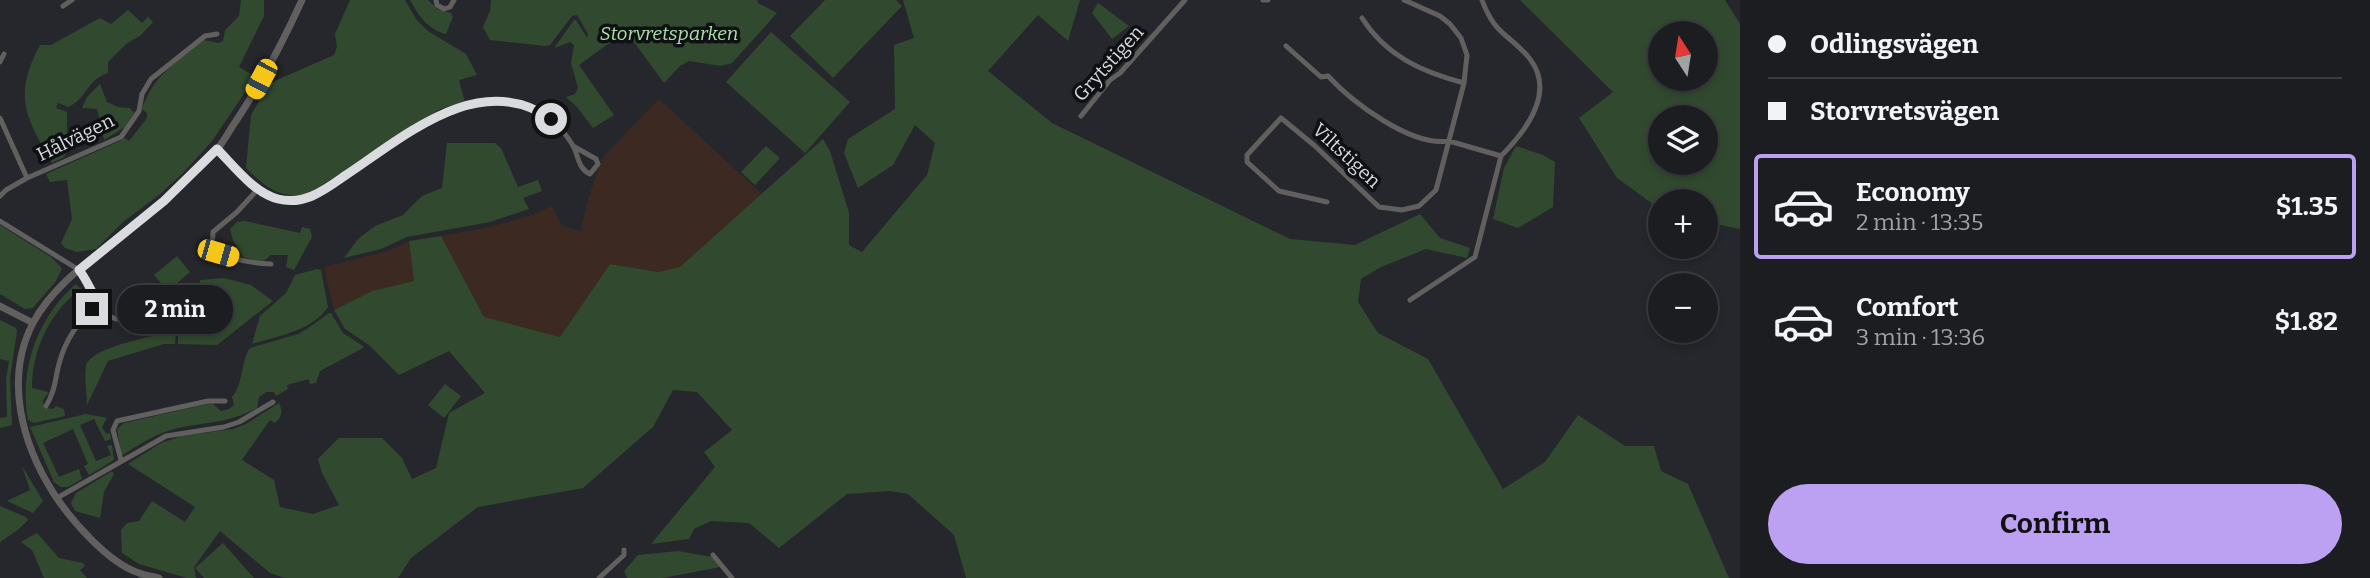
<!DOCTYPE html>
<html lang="en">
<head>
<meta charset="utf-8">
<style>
	body { margin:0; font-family:Bitter,serif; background:#292a2e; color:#f1f3f6; height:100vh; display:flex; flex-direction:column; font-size:26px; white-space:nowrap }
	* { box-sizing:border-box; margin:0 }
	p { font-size:23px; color:#a0a2a5 }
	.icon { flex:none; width:38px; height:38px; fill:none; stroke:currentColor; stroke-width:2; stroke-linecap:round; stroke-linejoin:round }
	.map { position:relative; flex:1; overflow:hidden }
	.side { display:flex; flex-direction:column; background:#1c1d21; width:630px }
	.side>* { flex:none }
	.guide { display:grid; align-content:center; height:154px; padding:0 28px; background:#1c1d21 }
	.needle { width:46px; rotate:348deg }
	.controls { position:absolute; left:1648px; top:21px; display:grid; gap:14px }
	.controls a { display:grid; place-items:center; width:70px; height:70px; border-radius:50%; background:#1c1d21; box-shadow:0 4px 10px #0003,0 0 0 2px #3a3b3f; font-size:35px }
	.end { position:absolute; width:32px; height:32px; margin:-16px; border:9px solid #d9dbde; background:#111; box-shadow:0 0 0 4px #111 }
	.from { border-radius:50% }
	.bubble { position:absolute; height:49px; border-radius:24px; background:#1c1d21; box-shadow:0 4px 10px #0003,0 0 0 2px #3a3b3f; font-size:23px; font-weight:700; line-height:49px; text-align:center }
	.car { position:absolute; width:21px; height:42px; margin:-21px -10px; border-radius:9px; box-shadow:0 0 5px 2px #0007; background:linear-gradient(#f5c518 24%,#345 0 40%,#f5c518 0 76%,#345 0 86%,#f5c518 0) }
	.guide b { display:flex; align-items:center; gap:24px; height:66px; font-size:26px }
	.guide b+b { border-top:2px solid #3a3b3f }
	.guide i { width:18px; height:18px; background:#f1f3f6 }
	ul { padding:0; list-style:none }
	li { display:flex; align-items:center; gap:21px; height:105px; margin:0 14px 10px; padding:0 14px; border:4px solid transparent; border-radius:7px }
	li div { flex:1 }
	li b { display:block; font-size:26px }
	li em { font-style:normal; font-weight:700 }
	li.current { border-color:#bca0f2 }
	li>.icon { width:63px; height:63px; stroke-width:1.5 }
	.action { display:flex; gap:14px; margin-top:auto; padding:14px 28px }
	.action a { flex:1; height:80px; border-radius:42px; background:#bca0f2; color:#111; font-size:28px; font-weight:700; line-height:80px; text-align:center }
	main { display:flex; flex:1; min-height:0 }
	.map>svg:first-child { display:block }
</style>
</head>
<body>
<main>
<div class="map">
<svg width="1740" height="578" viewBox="0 0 1740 578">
	<rect width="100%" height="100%" fill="#25272c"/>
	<path fill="#3c2a22" d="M659 99 763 195 680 267 658 272 610 264 560 337 484 317 441 236 490 227 532 215 552 206 562 226 581 231 587 203 602 158Z
		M409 241 414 281 372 291 334 310 324 267 388 251Z"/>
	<path fill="#314a2f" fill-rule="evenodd" d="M241 0H264V16L239 67 253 75 250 85 212 141 184 172 159 195 123 222 96 249 77 252 65 248 61 243 72 219 67 180 50 182 46 174 120 141 124 138 129 141 147 118V113L142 109C154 74 177 62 204 40L218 43 223 41 225 30 239 16Z
		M350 0H405L416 19 428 31 466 54 477 75 459 80 465 102 440 109 310 193C282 201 265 187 246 168L251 115 270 83 334 55 337 47 335 34Z
		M410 0H428C442 13 433 8 451 13L453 17 446 34C427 29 419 16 410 0Z
		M491 0H757L758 3 777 13 732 63 721 66 689 61 680 66 664 83 626 31 579 65 614 115 593 128 577 107 566 97 575 94 578 88 571 63 574 45 570 42 554 48 574 20H576L587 38 588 34 577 15 572 16 550 45 546 46 490 40 483 27 490 11Z
		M825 0H896L902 6 833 78 790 36Z
		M903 0H1080L1068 41 1038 15 988 71 1052 123 1290 239 1355 245 1420 214 1440 238 1470 248 1467 258 1426 249 1381 267 1361 279 1358 302 1378 333 1428 359 1503 489 1545 462 1578 415 1625 446H1654L1661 471 1688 484 1729 578H966L954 535 908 494 890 491 847 494 779 548 749 523 711 521 694 529 689 539 651 544 715 467 704 452 732 430 697 392 673 390 653 427 583 488 478 507 411 558 398 578H285L270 573 220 531 194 567 196 578H187L139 564 122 553 121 530 127 523 139 521 152 501 185 522 195 507 128 464 161 443 182 436 233 429 246 424 279 403C283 412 282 416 275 423L270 420 242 460 274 480 280 507 313 514 339 505 322 473 318 459 339 438H382L402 458 412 479 436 468 449 413 485 393 449 351 399 375 369 345 345 329 334 310 372 291 414 281 409 241 441 236 484 317 560 337 610 264 658 272 680 267 823 139 830 151 849 213V245L862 252 927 175 935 143 915 125 893 165 858 188 844 153 848 139 895 109 894 45 914 38Z
		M1520 0H1725L1740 24V229L1706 222V201H1661V210L1617 178 1579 118 1613 92ZM1661 33H1706V79H1661ZM1661 117H1706V163H1661Z
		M1098 3 1129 26 1112 39 1092 13Z
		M128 10 142 23 148 17 153 22 141 35 126 44 108 62V73C86 80 86 100 68 107L58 103 56 108 67 112V153L64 157 52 163C25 116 13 96 40 45H51L100 18 111 24Z
		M771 32 850 102 805 153 726 82Z
		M100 84 107 102 118 107 130 108 134 113 125 127 104 140 97 109 82 108 87 97Z
		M447 143H495L501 148 518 187 538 180 542 191 523 198 529 209 490 222 407 237 381 249 344 258 358 239 375 226 403 215 422 196 442 188Z
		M766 146 780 158 755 185 741 172Z
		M1516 146 1543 155 1555 162 1553 207 1518 228 1493 219 1504 168Z
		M245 221 300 233 302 227 310 229 312 237 294 270 286 267 288 255H271L262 262 243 257 233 240 230 229 237 222Z
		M0 225 51 257 62 268 56 281 33 308 25 309 0 294Z
		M177 256 190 272 168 291 154 275Z
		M317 269 321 270 328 307C312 331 278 336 252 344L260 316 286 293 295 275Z
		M224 278 251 285 273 301 217 345 178 344V327L182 314 196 305 200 299V280Z
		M76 284 83 291 80 295 77 292C48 315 32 352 32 388L49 392 43 400 44 408 53 409 56 406 64 409 65 416 34 423 28 420C19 369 37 318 76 284Z
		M329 313H331L343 333 363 346V348L320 371 316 383 310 384 309 379 287 385 288 389 276 396 274 392H266L259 397 257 408C229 423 207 422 178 428 157 433 141 443 123 455L121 453 117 429 124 423 212 403 221 411 229 409 234 405 232 397C244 383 240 363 250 348L298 334 307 329Z
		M0 320 16 328 17 331 10 378 12 425 0 428V418L7 417 6 379 9 361 0 359Z
		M176 330 175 344H164L108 361 87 405C87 393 84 378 86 366 91 346 158 336 176 330Z
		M445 384 461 396 444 418 428 405Z
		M86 414 107 418 102 427 106 434 110 433 111 439 105 441 94 419 80 425 96 461 111 455 107 446 112 445 114 460 89 475 84 466 88 464 73 429 43 443 59 477 79 469 82 479 68 487H61L54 482 30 427Z
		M22 466 43 501 33 513 7 501 30 490Z
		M112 471 114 474 104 492 100 518 75 511 71 503 76 493Z
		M0 506 26 517 28 520 19 529 0 542Z
		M37 533 59 558 83 563 85 566 80 570 87 578H44L32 550 21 542Z
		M223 543 254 578H204L195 568Z
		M678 551 712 557 720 567 663 578H627L624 571 638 555Z"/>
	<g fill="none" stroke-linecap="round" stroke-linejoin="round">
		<path stroke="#625f5f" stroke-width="5" d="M436 0 437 5 444 9 450 7 454 0
			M1263 0H1268
			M1482 0C1495 36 1510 34 1530 59 1556 93 1524 133 1501 156
			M63 6 72 0
			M1362 18C1386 56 1422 72 1464 83
			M1286 46 1321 77 1328 76C1352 102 1411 147 1449 141L1501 156 1475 257 1410 300
			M0 62 4 54
			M1081 116 1110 80 1120 73 1185 0
			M0 118 27 178
			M217 149C233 165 251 189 273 198 334 220 424 83 518 103 541 107 560 125 572 144 579 155 577 168 590 174L598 164 596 159 573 146
			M258 189 237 212 213 232 212 246C223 260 254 263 271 264
			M0 196 6 190 27 178 121 137 139 111 142 94 151 79 205 36 217 34
			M1327 202 1279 191 1247 162V155L1281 118 1315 146 1379 207 1402 210 1419 206 1436 190 1464 83 1467 55 1461 38 1450 24 1440 16 1404 0
			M0 221 79 270 91 286 92 294 109 316 116 319 137 315 158 296
			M46 406C55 392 55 379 59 364 65 340 80 318 99 303
			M121 460 113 430 117 421 208 401H225
			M57 498 166 436 224 427 239 422 273 402
			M713 555 732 578
			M599 578 624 555V550"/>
		<path stroke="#625f5f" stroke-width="7" d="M0 306 33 323
			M159 578C153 576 145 576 139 573 108 563 71 520 54 494 22 444 4 379 33 323 52 287 89 261 119 237 152 210 185 183 215 152 223 143 229 131 236 121 261 83 283 42 302 0"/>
	</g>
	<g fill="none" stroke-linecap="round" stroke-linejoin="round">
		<path stroke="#d9dbde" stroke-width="9" d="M92 309 99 303C91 293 88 281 79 270L164 201 217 149C234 166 254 193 278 199 305 206 326 189 346 175 405 136 480 69 551 119"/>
	</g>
	<g text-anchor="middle" stroke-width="7" stroke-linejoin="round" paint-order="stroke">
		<g font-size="19" font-style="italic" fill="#ade0a8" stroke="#0f1013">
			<text x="669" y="40">Storvretsparken</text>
		</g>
		<g font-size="19" fill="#d9dbde" stroke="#0f1013">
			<text transform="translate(1108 63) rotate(-48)" y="7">Grytstigen</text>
			<text transform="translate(75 137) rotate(-26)" y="7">Hålvägen</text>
			<text transform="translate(1347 155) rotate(43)" y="7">Viltstigen</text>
		</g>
	</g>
</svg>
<div class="controls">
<a><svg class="needle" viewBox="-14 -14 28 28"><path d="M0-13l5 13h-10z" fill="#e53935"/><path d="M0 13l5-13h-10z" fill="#a0a2a5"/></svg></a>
<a><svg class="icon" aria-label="layers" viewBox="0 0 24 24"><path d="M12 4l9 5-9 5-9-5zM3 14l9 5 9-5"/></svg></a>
<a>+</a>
<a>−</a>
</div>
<i class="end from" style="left:551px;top:119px"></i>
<i class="end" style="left:92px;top:309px"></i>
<div class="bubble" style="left:117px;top:285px;width:116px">2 min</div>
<i class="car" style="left:261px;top:79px;rotate:208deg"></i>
<i class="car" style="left:218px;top:253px;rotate:106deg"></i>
</div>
<section class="side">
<div class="guide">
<b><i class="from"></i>Odlingsvägen</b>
<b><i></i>Storvretsvägen</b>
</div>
<ul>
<li class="current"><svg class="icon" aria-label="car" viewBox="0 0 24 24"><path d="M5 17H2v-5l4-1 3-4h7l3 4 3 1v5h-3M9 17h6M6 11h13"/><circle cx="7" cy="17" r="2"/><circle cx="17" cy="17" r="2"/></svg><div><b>Economy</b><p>2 min · 13:35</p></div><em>$1.35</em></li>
<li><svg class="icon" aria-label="car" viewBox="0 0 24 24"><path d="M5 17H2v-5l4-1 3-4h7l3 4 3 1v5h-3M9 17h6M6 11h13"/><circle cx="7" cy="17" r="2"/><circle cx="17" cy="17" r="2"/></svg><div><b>Comfort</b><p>3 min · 13:36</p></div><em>$1.82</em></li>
</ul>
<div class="action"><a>Confirm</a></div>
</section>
</main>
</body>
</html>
